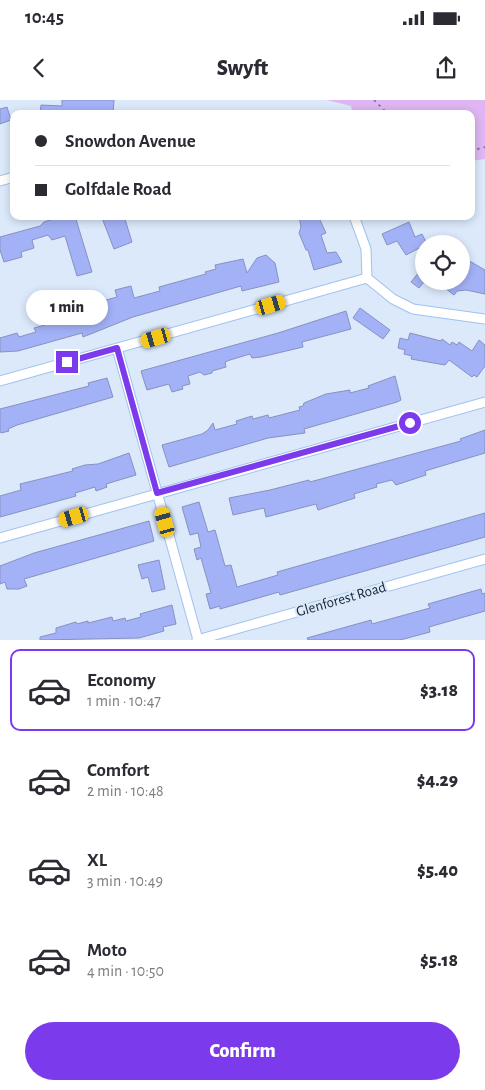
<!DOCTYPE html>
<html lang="en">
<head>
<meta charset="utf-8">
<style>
	body { margin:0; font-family:"Alegreya Sans",sans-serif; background:#f7f7f7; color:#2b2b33; height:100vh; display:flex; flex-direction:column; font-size:19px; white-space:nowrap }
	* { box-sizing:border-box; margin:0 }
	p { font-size:16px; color:#7c7c81 }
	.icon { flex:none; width:28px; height:28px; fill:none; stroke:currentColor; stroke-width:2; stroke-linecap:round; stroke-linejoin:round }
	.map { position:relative; height:540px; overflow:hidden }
	.drawer { display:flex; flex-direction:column; background:#fff; flex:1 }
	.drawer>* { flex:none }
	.banner { position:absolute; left:10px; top:10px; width:465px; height:110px; border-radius:10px; box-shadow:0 2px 8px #0003; display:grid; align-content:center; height:110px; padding:0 25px; background:#fff }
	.tools { position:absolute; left:415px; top:135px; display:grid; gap:10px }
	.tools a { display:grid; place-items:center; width:55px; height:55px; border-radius:50%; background:#fff; box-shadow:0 2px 8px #0003; font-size:25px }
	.end { position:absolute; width:22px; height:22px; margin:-11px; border:6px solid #7c3aed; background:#fff; box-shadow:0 0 0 2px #fff }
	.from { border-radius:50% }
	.bubble { position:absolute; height:35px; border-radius:18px; background:#fff; box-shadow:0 2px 8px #0003; font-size:16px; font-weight:800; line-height:35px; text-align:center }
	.car { position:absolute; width:15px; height:30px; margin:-15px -8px; border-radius:6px; box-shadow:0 0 4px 1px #0007; background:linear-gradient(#f5c518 24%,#345 0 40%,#f5c518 0 76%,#345 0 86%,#f5c518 0) }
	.banner b { display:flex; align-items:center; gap:18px; height:48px; font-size:19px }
	.banner b+b { border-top:1px solid #e1e1e2 }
	.banner i { width:12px; height:12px; background:#2b2b33 }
	ul { padding:9px 0 0; list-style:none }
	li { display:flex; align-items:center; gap:15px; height:82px; margin:0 10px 8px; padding:0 15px; border:2px solid transparent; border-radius:10px }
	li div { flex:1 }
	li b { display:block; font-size:19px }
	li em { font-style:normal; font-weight:800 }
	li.selected { border-color:#7c3aed }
	li>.icon { width:45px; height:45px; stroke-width:1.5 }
	.cta { display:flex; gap:10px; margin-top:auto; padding:10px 25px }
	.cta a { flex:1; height:58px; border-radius:30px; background:#7c3aed; color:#fff; font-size:20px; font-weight:800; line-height:58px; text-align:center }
	.status { display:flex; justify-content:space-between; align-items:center; height:35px; padding:0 25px; background:#fff; direction:ltr }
	.status svg { height:14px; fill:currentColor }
	header { display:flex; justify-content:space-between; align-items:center; height:65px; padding:0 25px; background:#fff; font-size:22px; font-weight:800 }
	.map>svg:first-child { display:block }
</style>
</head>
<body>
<div class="status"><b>10:45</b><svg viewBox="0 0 49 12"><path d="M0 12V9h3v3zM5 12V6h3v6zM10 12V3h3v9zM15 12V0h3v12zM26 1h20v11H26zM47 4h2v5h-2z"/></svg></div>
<header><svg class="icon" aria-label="back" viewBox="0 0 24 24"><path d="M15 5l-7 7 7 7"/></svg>Swyft<svg class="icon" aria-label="share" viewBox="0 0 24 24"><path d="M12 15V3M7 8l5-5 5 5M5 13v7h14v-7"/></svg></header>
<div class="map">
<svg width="485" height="540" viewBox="0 0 485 540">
	<rect width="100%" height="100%" fill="#dbe9fb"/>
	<path fill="#dfb5f3" d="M327 0H485V59L471 61V14H353L351 6Z"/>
	<path fill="#a3b2f7" stroke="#8791c1" d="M62 0H114L113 14H40L41 5 62 6Z
		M7 7 11 20 0 24V9Z
		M62 116H75L92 172 77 176 65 136 52 140 48 135 32 140 34 148 21 152 22 157 4 162 0 150V137L40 126 44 122Z
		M108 116H124L132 142 114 149 102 118Z
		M299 116H318L326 133 321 135 327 153 336 152 342 162 314 170 308 150H306L299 133 301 127Z
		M409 122 415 137 422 134 427 144 406 155 397 141 387 145 382 134Z
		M266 155 275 163 279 182 242 191 241 186 133 217 83 237 82 233 18 251 0 252V238L17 233 19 237 36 232 34 228 45 225 44 221 65 215 67 222 92 215 88 205 117 197 115 190 131 186 134 198 160 191 159 187 206 174 205 172 216 169 215 165 243 159 247 173 257 158Z
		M466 159 485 170V194L466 190 457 191 454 195 436 181H461V165Z
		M424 166V182L419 188 411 182Z
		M360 208 390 230 383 239 353 218Z
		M346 211 351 229 302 242 303 247 261 257 252 258 250 254 230 260 225 262 226 267 212 271V273L204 275 200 272 188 276 190 284 182 286 183 289 172 292 169 284 147 290 145 284 141 271 278 233Z
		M410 233 441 241 442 239 450 245 452 242 457 245 459 242 472 251 479 240 485 245V266L477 277 474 275 472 277 449 260 445 265 411 259 412 256 404 254 405 250 398 248 400 238 408 240Z
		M395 276 401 300 397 302 304 329 305 333 268 338 169 367 162 345 202 334 208 330 213 323 215 330 237 324 236 321 252 316 253 319 268 315 269 318 300 310 299 307 303 306 304 303 326 294 350 290V293L369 288 368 286Z
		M107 278 113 297 17 325 8 329 9 331 1 333 0 331V309L89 286 88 283Z
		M485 330V353L425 371 426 375 396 385 392 380 376 384 377 387 354 394 355 398 318 410 316 404 266 417 264 408 233 415 229 398 270 390 309 380 310 382 461 341 460 339Z
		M129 353 136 375 106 384 107 387 96 391 95 387 75 393 76 396 0 417V396L21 390 20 384 73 371 72 369 85 365 98 364Z
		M199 402 208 432 215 430 225 466 231 465 237 487 278 475 277 472 485 413V437L280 495 279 492 220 509V506L210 509 206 494 211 493 201 458 197 460 194 449 201 447 198 433 190 435 182 407Z
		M149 421 154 441 24 479 27 486 19 489H7L5 482 0 484V466L34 453Z
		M159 460 165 489 152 492 148 477 142 479 138 465Z
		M481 489 482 494 485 493V511L429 527 430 532 400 540H308L307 538 371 520 372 524 430 508 428 504Z
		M172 505 176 524 163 527 164 531 139 538 40 540V537L56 533V528L76 522 77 524 88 521V523L112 517 113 521 125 518 126 521 141 517 140 514Z"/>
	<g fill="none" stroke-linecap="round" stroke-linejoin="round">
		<defs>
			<path id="street" d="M0 81 14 77
				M354 116 366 149 367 178
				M367 178 393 199 413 209 485 219
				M117 248 198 540
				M0 281 367 178
				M0 438 485 302
				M197 540 485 459"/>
		</defs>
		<use href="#street" stroke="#a0c2ed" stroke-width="11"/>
		<path stroke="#778495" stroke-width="2" stroke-dasharray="2.5 4" stroke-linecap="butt" d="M374 0 388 14
			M471 51 485 47"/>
		<use href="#street" stroke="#fff" stroke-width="9"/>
	</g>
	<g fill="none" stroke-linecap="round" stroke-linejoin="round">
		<path stroke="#7c3aed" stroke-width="6" d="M67 262 117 248 157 393 410 323"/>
	</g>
	<g text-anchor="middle" stroke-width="4.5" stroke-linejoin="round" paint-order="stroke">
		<g font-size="15" fill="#162333" stroke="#dbe9fb">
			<text transform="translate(341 499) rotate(-16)" y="5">Glenforest Road</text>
		</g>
	</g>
</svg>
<div class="tools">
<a><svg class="icon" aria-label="locate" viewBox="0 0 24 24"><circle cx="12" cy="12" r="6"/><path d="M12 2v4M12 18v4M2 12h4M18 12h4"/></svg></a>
</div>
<i class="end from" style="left:410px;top:323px"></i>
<i class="end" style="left:67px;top:262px"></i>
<div class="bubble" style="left:26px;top:190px;width:82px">1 min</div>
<i class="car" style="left:271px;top:205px;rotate:74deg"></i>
<i class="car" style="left:156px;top:238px;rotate:254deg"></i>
<i class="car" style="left:74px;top:417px;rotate:254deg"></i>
<i class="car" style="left:165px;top:422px;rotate:344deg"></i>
<div class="banner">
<b><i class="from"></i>Snowdon Avenue</b>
<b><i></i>Golfdale Road</b>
</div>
</div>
<section class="drawer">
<ul>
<li class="selected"><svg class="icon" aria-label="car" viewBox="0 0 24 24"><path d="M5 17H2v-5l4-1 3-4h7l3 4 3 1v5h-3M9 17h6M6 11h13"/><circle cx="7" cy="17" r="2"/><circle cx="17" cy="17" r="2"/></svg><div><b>Economy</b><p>1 min · 10:47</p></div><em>$3.18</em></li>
<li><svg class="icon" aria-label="car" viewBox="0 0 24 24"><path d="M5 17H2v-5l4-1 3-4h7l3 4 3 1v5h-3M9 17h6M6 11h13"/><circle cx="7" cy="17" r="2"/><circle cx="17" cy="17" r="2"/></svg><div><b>Comfort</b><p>2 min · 10:48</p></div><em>$4.29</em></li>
<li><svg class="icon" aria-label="car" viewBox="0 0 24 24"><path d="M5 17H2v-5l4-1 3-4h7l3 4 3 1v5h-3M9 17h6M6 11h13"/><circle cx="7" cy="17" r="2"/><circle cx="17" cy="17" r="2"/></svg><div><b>XL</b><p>3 min · 10:49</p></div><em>$5.40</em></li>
<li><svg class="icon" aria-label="car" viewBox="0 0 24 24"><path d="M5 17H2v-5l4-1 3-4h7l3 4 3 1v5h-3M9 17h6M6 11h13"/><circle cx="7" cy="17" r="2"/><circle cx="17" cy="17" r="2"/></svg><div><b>Moto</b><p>4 min · 10:50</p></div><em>$5.18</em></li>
</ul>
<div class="cta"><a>Confirm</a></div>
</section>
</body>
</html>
